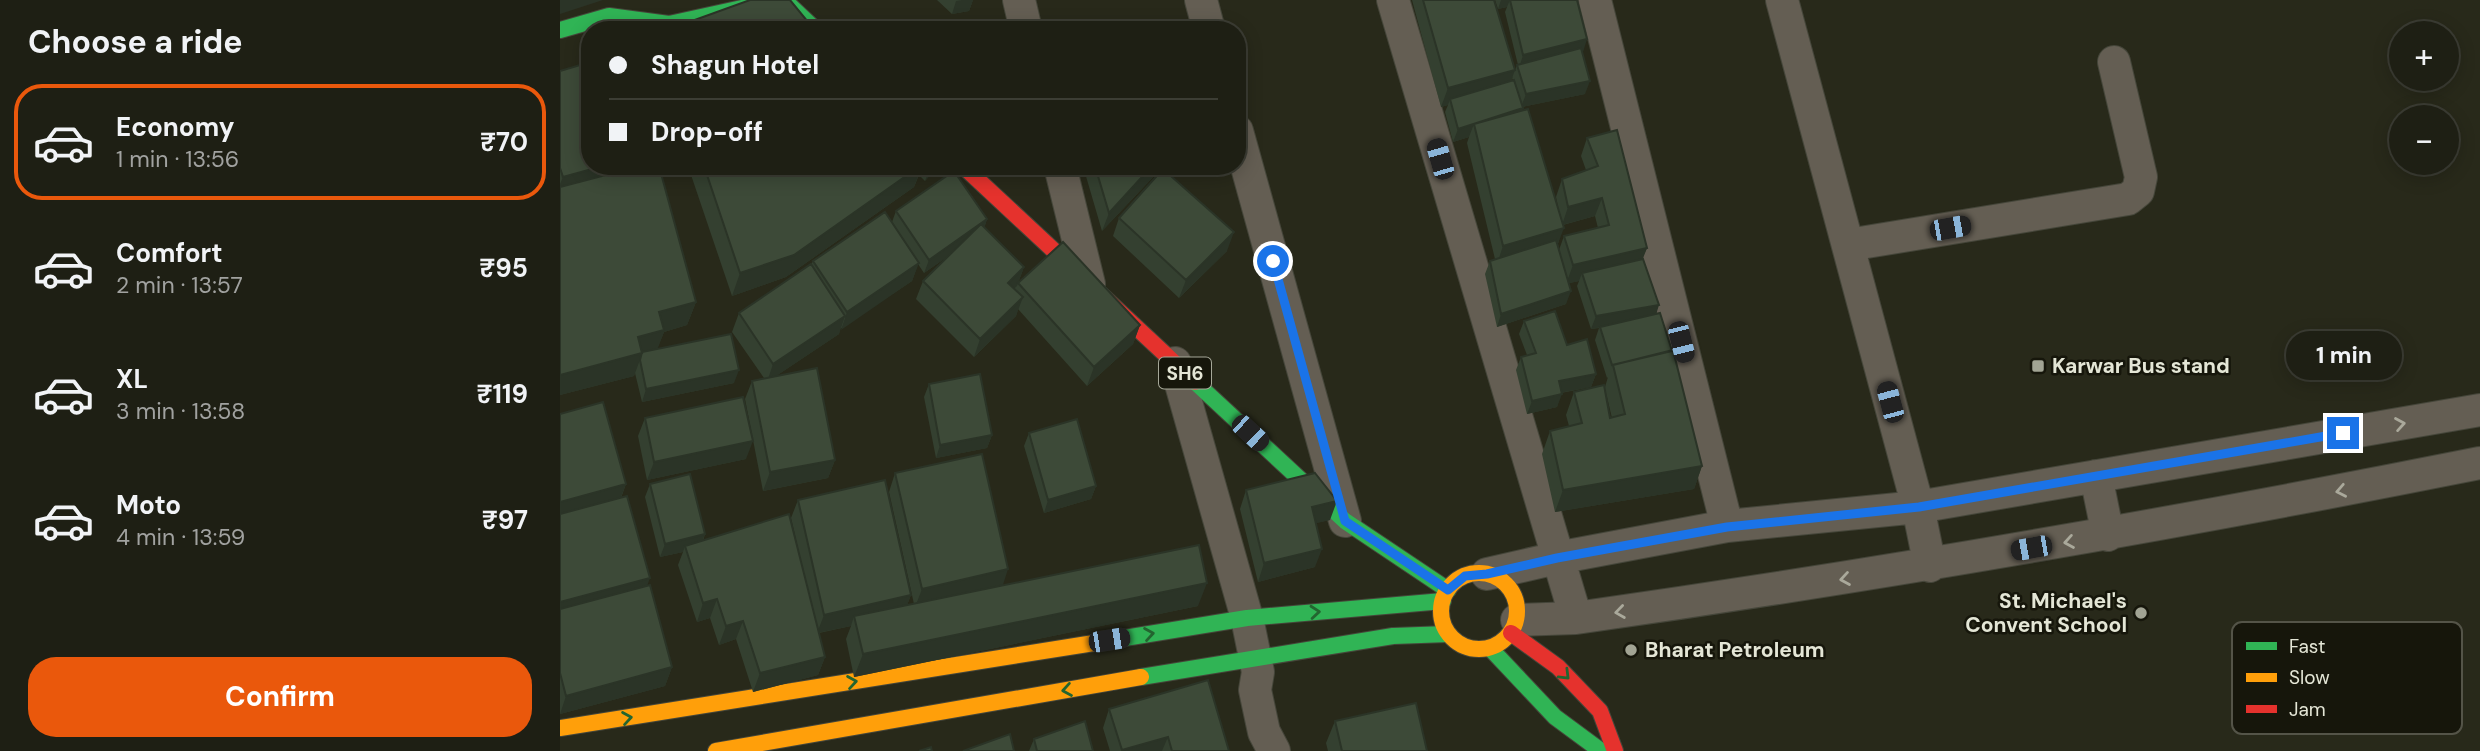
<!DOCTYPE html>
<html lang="en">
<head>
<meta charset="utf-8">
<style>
	body { margin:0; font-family:"DM Sans",sans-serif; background:#26271d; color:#f1f3f6; height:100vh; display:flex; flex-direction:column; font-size:26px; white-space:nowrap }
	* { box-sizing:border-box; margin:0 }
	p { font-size:23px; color:#a1a2a0 }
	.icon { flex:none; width:38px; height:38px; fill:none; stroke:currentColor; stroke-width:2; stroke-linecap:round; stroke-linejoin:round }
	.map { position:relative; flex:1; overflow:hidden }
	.panel { display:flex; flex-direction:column; background:#1e1f14; width:560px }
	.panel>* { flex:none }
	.guide { position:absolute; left:21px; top:21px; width:665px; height:154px; border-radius:28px; box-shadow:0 4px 18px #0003,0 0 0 2px #3c3d34; display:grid; align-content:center; height:154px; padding:0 28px; background:#1e1f14 }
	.tools { position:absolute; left:1829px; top:21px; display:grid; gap:14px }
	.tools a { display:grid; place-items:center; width:70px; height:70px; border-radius:50%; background:#1e1f14; box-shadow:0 4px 18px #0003,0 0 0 2px #3c3d34; font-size:35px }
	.end { position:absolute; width:32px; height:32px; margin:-16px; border:9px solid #1a73e8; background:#fff; box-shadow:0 0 0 4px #fff }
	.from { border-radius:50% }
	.bubble { position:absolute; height:49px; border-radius:24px; background:#1e1f14; box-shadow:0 4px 18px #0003,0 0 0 2px #3c3d34; font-size:23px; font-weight:700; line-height:49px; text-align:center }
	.car { position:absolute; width:21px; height:42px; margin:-21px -10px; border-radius:9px; box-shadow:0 0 5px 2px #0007; background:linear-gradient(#222 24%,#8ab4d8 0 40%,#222 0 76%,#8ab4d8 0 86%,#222 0) }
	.guide b { display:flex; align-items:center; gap:24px; height:66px; font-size:26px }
	.guide b+b { border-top:2px solid #3c3d34 }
	.guide i { width:18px; height:18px; background:#f1f3f6 }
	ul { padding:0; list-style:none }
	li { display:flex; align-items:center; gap:21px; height:116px; margin:0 14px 10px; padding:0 14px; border:4px solid transparent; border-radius:28px }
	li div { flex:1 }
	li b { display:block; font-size:26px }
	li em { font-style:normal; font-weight:700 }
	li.selected { border-color:#ea580c }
	li>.icon { width:63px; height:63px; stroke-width:1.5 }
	h2 { padding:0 28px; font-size:32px; line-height:84px }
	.button { display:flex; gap:14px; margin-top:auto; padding:14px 28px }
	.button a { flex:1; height:80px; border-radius:28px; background:#ea580c; color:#fff; font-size:28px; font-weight:700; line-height:80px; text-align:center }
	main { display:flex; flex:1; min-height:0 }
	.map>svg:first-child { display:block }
</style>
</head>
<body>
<main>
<section class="panel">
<h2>Choose a ride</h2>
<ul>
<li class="selected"><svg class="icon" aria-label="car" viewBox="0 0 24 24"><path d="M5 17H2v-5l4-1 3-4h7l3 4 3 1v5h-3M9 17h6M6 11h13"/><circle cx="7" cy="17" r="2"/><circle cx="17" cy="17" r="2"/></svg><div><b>Economy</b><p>1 min · 13:56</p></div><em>₹70</em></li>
<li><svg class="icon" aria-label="car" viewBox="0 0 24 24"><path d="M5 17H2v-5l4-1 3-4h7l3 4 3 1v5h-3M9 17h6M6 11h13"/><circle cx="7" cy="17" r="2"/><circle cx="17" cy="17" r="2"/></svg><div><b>Comfort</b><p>2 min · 13:57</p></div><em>₹95</em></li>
<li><svg class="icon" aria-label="car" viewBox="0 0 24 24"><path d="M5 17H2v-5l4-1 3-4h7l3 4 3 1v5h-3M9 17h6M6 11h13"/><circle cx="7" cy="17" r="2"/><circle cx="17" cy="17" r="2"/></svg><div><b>XL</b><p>3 min · 13:58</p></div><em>₹119</em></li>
<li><svg class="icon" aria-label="car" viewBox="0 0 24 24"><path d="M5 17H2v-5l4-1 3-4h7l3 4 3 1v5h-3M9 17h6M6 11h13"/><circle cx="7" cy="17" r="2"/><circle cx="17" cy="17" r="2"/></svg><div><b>Moto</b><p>4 min · 13:59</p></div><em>₹97</em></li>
</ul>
<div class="button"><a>Confirm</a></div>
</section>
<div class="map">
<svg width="1920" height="751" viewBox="0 0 1920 751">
	<rect width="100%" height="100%" fill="#28291a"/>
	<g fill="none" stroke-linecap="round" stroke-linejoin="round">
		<defs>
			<path id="street" d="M459 0 466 30
				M641 0 649 30
				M833 0 1016 618
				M1035 0 1167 526
				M1222 0 1358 507 1370 566
				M677 131 785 521
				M500 166 529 284
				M1288 245 1568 199 1578 191 1581 177 1554 62
				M615 363 687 618 698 672 695 690 704 732 714 751
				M1536 476 1548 535
				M927 574 997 558 1167 526 1358 507 1920 410
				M957 620 1016 618C1320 575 1619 523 1920 463"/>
			<path id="fast" d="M224 0 256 30
				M0 30 49 16 109 24 196 5
				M635 382 785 521 888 590
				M534 643 687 618 883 601
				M930 648 995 717 1041 751
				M581 677 833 636 888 634"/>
			<path id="slow" d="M881 611a38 38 0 1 1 76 0a38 38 0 1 1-76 0Z
				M0 728 534 643
				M156 751 581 677"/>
			<path id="jam" d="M403 166 635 382
				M951 633 998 667 1040 711 1055 751"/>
		</defs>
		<use href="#street" stroke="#45463a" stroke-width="34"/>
		<use href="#fast" stroke="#45463a" stroke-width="18"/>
		<use href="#slow" stroke="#45463a" stroke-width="18"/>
		<use href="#jam" stroke="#45463a" stroke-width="18"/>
		<use href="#street" stroke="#645e53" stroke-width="32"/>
		<use href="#fast" stroke="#30b455" stroke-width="16"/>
		<use href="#slow" stroke="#ff9f0a" stroke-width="16"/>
		<use href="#jam" stroke="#e5322d" stroke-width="16"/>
	</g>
	<path fill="#344030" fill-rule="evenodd" d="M377 0H413L409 11 392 14Z
		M852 0H934L955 70 951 81 953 80 952 78 957 65H958L945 12 947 7 938 9 935 0H1017L1025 94 962 107V111L999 212 996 197 1002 179 1026 170 1021 156 1027 138 1087 248 1082 259 1096 314 1142 466 1134 489 995 512 982 454 990 431 1009 426 1006 415 1014 392 1045 387 1048 377 1047 378 1035 340 1039 328 1031 329 1017 286 1019 281 1009 283 1006 304 937 327 925 274 930 261 935 259 907 143 909 137 893 142 885 112 888 105 881 107ZM1035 216 1038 228 1004 236 999 250 998 244 1003 225ZM1046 393 1052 418H1050Z
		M0 71 136 302 127 325 104 332 97 349 174 383 82 402 75 373 74 376 0 395Z
		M128 166H378L365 181 359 175 354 187 226 277 172 296Z
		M523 166H598L596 174 542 231Z
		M336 211 427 219 424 228 464 267 458 283 580 325 573 344 527 386 458 309 456 316 414 357 356 299 363 281 387 257 364 273 358 264 352 281 280 329 279 334 216 376 275 460 268 478 203 491 185 399 192 381 204 378 172 332 179 313 251 265 253 261 332 222Z
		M559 218 667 251 619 298 553 236Z
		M964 321 1007 345 1036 374 1031 387 1001 393 997 407 967 414 956 370 961 357 967 355 959 334Z
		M369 384 432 435 427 448 376 458 364 397Z
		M0 414 66 484 61 498 112 667 105 686 0 714Z
		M85 418 186 459 87 480 78 436Z
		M469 433 536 486 531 499 484 513 464 446Z
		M335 473 442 585 638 606 294 677 286 639 291 626 259 633 265 657 258 675 193 692 176 639 159 645 150 618 137 622 118 565 123 552 100 557 85 497 90 484 145 534 143 541 241 561 231 518 238 500 351 595 347 605 354 604 329 492Z
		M686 490 770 520 755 523V567L698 582 680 509Z
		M549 709 669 751H550L543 728Z
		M775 721 867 751H768L766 743Z
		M474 739 533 751H469Z"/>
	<path fill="#2b3427" d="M0 0H43L0 14Z
		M402 0H413L409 11 392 14 396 1Z
		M941 0H950L947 7 938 9Z
		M1027 39 1023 52 959 68 963 55Z
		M955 70 948 89 890 99 888 105 881 107 888 88Z
		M1030 81 1025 94 961 107 966 94Z
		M963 108 958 121 914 124 909 137 893 142 898 129Z
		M43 166H99L0 195V184L3 177Z
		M360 166H362L354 187 226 277 172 296 180 273Z
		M371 166H378L365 181Z
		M592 166H598L596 174 542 231 549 213Z
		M1042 198 1035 216 1002 225 1008 207Z
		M427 219 423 232 364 273 369 260Z
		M1004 228 997 246 937 264 943 246Z
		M674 232 667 251 619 298 626 280Z
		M1087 248 1080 266 1022 273 1019 281 1006 284 1013 265Z
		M359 263 352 281 281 330 287 312Z
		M464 267 457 286 441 301 448 283Z
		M1011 291 1006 304 937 327 941 314Z
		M463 297 456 316 414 357 420 339Z
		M136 302 127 325 104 332 96 353 81 357 74 376 0 395V375L78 337 99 312Z
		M1099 305 1095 318 1031 329 1036 316Z
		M285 316 279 334 207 382 213 364Z
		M580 325 573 344 527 386 534 367Z
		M179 370 174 383 82 402 86 389Z
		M1036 374 1031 387 994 394 999 381Z
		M1002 394 997 407 967 414 972 401Z
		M432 435 427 448 376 458 380 445Z
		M193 441 186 459 87 480 94 462Z
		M275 460 268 478 203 491 210 472Z
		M1142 466 1134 489 995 512 1003 490Z
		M66 484 59 502 0 519V502Z
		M536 486 531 499 484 513 488 500Z
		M777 501 770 520 745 526 752 507Z
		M145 534 140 547 125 546 123 552 100 557 105 544Z
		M762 549 755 567 698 582 704 563Z
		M448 569 442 588 355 607 362 589Z
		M90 578 83 597 0 619V602Z
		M647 583 638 606 294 677 303 654Z
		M351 595 344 613 294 616 291 626 257 633 264 615Z
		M157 599 150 618 137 622 143 603Z
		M183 621 176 639 159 645 166 626Z
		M265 657 258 675 193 692 200 673Z
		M112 667 105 686 0 714 6 696Z
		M608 737 602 751H562V750Z"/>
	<path fill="#3d4a38" stroke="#2b3427" stroke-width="2" d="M190 0H230L253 28 247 30H107Z
		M863 0H934L955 70 888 88Z
		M950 0H1017L1027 39 963 55Z
		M1021 48 1030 81 966 94 957 65Z
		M30 62V166H43L3 177 0 168V71Z
		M954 80 963 108 898 129 890 99Z
		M968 109 1004 228 943 246 914 124Z
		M1057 130 1087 248 1013 265 1004 236 1049 225 1042 198 1008 207 1002 179 1038 166 1027 138Z
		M80 166H99L136 302 99 312 104 330 78 337 82 353 0 375V187Z
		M144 166H360L234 255 180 273Z
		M535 166H592L549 213Z
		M603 169 674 232 626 280 559 218Z
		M394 171 427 219 369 260 336 211Z
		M325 212 359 263 287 312 253 261Z
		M421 224 464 267 448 283 463 297 420 339 363 281Z
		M996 240 1011 291 941 314 930 261Z
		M503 242 580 325 534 367 458 283Z
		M1083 259 1099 305 1036 316 1022 273Z
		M251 264 285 316 213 364 179 313Z
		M995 311 1007 345 1027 339 1036 374 999 381 1002 394 972 401 961 357 976 353 964 321Z
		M1100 313 1112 351 1052 365 1040 327Z
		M171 334 179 370 86 389 80 360 82 352Z
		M1113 350 1142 466 1003 490 990 431 1022 423 1014 392 1044 385 1050 418 1065 414 1053 365Z
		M257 368 275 460 210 472 192 381Z
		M420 374 432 435 380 445 369 384Z
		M183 397 193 441 94 462 85 418Z
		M43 402 66 484 0 502V414Z
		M517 419 536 486 488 500 469 433Z
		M422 454 448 569 362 589 335 473Z
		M755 473 777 501 752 507 762 549 704 563 686 490Z
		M130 474 145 534 105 544 90 484Z
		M325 480 351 595 264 615 238 500Z
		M67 496 90 578 0 602V514Z
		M229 514 265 657 200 673 183 621 166 626 157 599 143 603 125 546Z
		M639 545 647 583 303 654 294 616Z
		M90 585 112 667 6 696 0 673V609Z
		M648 680 669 751H612L608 737 562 750 549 709Z
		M856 703 867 751H782L775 721Z
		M525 721 533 751H477L474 739Z
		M450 734 454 751H403Z
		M371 747 372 751H359Z"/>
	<defs><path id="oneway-chevron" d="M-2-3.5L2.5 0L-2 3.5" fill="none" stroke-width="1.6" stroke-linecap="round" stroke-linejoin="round" transform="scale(1.75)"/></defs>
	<g stroke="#aaa99b">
		<use href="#oneway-chevron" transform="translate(1840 424) rotate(-10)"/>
		<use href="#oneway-chevron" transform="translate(1781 491) rotate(169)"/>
		<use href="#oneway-chevron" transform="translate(1509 542) rotate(170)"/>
		<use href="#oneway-chevron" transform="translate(1285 579) rotate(171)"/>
		<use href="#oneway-chevron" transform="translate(1060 612) rotate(172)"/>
	</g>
	<g stroke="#236530">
		<use href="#oneway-chevron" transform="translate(755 612) rotate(-5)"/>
		<use href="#oneway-chevron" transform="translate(589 634) rotate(-9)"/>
		<use href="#oneway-chevron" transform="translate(1005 675) rotate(45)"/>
		<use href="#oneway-chevron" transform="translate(292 682) rotate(-9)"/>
		<use href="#oneway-chevron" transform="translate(507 690) rotate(170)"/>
		<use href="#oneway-chevron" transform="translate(67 718) rotate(-9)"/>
	</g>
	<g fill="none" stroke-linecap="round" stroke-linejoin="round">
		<path stroke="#1a73e8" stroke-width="9" d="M713 261 785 521 888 590 905 576 927 574 997 558 1167 527 1359 507 1783 433"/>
	</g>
	<g fill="#a2a494" stroke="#16160b" stroke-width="2.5">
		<rect x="1471" y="359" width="14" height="14" rx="3.5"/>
		<circle cx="1581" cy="613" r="7"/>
		<circle cx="1071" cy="650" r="7"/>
	</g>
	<g text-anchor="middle" stroke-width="5" stroke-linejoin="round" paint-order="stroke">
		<rect fill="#16160b" stroke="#a6a899" stroke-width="2" x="599" y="357.5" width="52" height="31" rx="5"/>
		<g font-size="19" font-weight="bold" fill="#e4e6d6">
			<text x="625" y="380">SH6</text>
		</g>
		<g font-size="21" font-weight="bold" fill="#e4e6d6" stroke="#16160b" text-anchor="start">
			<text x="1492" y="373">Karwar Bus stand</text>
			<text x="1567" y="608" text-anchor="end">St. Michael's<tspan x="1567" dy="24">Convent School</tspan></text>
			<text x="1085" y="657">Bharat Petroleum</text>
		</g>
	</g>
	<rect x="1672" y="622" width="230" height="112" rx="10" fill="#16160b" stroke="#545448" stroke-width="2"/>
	<rect x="1686" y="642" width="31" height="8" fill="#30b455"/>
	<rect x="1686" y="673" width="31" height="9" fill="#ff9f0a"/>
	<rect x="1686" y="705" width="31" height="8" fill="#e5322d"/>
	<g font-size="19" fill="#e4e6d6">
		<text x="1729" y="653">Fast</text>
		<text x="1729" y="684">Slow</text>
		<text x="1729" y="716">Jam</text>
	</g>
</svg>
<div class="tools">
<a>+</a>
<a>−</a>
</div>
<i class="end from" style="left:713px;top:261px"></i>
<i class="end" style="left:1783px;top:433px"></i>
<div class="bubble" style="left:1726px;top:331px;width:116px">1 min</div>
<i class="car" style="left:880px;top:159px;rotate:344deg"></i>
<i class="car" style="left:1390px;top:228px;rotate:80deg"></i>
<i class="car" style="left:1121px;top:342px;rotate:166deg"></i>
<i class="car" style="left:1330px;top:402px;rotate:345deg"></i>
<i class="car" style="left:690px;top:433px;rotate:133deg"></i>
<i class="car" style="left:1471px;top:548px;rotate:260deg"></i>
<i class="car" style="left:549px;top:640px;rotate:81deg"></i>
<div class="guide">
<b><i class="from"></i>Shagun Hotel</b>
<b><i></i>Drop-off</b>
</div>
</div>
</main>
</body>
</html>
